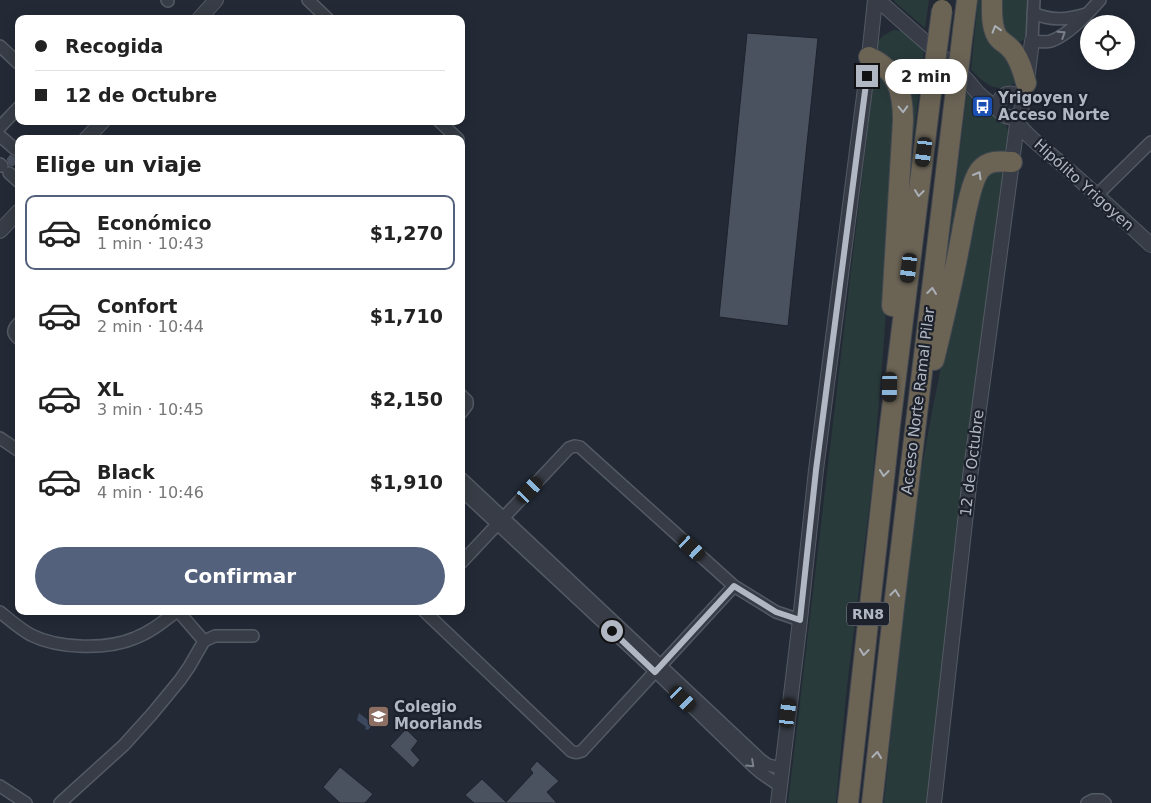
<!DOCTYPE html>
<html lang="es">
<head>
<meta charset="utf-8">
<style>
	body { margin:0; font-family:"DejaVu Sans",sans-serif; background:#f2f2f2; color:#222; height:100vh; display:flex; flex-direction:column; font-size:19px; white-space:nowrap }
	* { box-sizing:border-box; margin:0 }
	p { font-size:16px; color:#767676 }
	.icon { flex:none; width:28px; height:28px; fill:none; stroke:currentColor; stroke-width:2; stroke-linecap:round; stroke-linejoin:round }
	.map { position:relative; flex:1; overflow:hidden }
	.sheet { position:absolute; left:15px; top:135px; width:450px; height:480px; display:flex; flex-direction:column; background:#fff; border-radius:10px; box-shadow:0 2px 12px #0003 }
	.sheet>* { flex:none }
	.top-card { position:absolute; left:15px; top:15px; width:450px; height:110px; border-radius:10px; box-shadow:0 2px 12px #0003; display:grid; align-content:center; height:110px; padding:0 20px; background:#fff }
	.buttons { position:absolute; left:1080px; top:15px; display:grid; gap:10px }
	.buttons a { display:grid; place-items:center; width:55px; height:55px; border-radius:50%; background:#fff; box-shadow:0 2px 12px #0003; font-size:25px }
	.end { position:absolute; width:22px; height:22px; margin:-11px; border:6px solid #b1b7c3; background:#111; box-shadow:0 0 0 2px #111 }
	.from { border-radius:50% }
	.bubble { position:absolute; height:35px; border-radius:18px; background:#fff; box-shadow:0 2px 12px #0003; font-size:16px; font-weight:700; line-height:35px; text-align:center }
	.car { position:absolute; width:15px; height:30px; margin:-15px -8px; border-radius:6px; box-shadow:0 0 4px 1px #0007; background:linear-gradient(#222 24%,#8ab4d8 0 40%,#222 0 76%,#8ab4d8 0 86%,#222 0) }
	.top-card b { display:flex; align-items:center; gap:18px; height:48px; font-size:19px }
	.top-card b+b { border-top:1px solid #e0e0e0 }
	.top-card i { width:12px; height:12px; background:#222 }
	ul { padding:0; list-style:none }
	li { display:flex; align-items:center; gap:15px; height:75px; margin:0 10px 8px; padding:0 10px; border:2px solid transparent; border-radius:10px }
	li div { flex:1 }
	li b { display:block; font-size:19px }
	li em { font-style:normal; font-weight:700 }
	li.active { border-color:#53617c }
	li>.icon { width:45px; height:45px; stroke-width:1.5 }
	h2 { padding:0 20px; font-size:22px; line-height:60px }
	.cta { display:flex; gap:10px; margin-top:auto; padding:10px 20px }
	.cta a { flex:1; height:58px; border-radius:30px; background:#53617c; color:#fff; font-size:20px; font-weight:700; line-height:58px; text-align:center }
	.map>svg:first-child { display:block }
</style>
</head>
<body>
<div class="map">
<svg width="1151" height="803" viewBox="0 0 1151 803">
	<rect width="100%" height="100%" fill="#232a36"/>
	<path fill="#293a3b" d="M894 0H929L925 28 895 2Z
		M978 0H987L1017 76 1015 83C995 95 985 83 971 70Z
		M996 0H1029L1026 32 1024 40 1016 43 1000 32Z
		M893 30 904 31 924 50 900 251 907 110 878 50V41L883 36Z
		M875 68 888 75 898 139 883 353 872 485 847 686 836 803H788Z
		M967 90 1004 122 1008 130 1009 139 1006 150 1000 155 990 158 943 293Z
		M1004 169 1006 177 954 556 927 803H884L912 522 931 417 962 261 982 176Z"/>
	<path fill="#3a475d" d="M359 713 373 724 368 730 365 729 366 727 357 720Z"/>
	<path fill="#4a515f" stroke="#1e232d" d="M747 33 818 38 788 326 719 317Z
		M10 154 14 156 19 155V161L13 167 9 166 6 159Z
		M406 729 418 741 411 750 420 760 413 768 390 746Z
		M537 761 559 781 547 792 557 803H474L465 795 482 779 506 802 533 773 530 769Z
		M340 767 373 794 365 803H340L323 787Z"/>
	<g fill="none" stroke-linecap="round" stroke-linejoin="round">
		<defs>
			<path id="minor" d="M167 0 168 1
				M308 0 328 19
				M1034 0 1032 41C1038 41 1046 43 1051 41 1069 35 1088 13 1100 0
				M1033 13C1051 21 1067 20 1086 14
				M0 46 19 64
				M439 121 458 139
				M0 127 19 107
				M0 136 15 149
				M0 164 2 166
				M9 173 19 182
				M1097 195 1151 142
				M19 323C12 330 12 333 19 339
				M461 395 467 401V405L461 413
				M0 438 19 451
				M461 478 761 760 768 765 782 768
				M461 490 655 671 754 767 761 773 780 786
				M461 563 569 448 575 446 580 447 734 586 776 612 800 620
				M424 611 571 751C575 753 577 753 582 751L734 586
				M0 612C10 620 20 629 31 635 59 649 107 650 135 638 151 632 164 621 177 611
				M204 641 215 636H253
				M0 786 26 803
				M60 803 124 745 152 714 180 680 189 667 204 641 178 611
				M1087 803 1093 800H1101L1105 803"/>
			<path id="tertiary" d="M878 0C897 17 916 34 936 51 945 60 955 68 964 77 970 83 974 89 979 94 985 100 992 104 997 109 1000 111 1002 115 1006 116 1010 118 1016 117 1020 113 1022 110 1022 105 1021 102 1016 87 995 93 999 110
				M199 19 216 0
				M1027 80 1032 41
				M1015 118C1021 133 1052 155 1065 167 1094 192 1123 219 1151 245
				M86 139 103 121
				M0 231 19 211
				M778 803 800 620 816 470 869 57 875 0
				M934 803 970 477 1017 124"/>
			<path id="motorway" d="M992 0C992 11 991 26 997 36 1000 41 1005 43 1009 47 1019 56 1023 71 1026 83
				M963 31 967 0
				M869 57C897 70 903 91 903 120L892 306
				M934 360C943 323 952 285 959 248 963 229 969 184 980 170 988 160 1000 161 1012 162
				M848 803 890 425 931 93
				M872 803 894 606 953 114"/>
		</defs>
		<use href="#minor" stroke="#545a64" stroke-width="14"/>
		<use href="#tertiary" stroke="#545a64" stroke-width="16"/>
		<use href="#motorway" stroke="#414751" stroke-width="22"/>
		<use href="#minor" stroke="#373c46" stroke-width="11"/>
		<use href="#tertiary" stroke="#373c46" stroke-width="14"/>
		<use href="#motorway" stroke="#6b6455" stroke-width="20"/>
		<defs>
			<path id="motorway-bridge" d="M931 93 942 10
				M953 114 963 31"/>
		</defs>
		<use href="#motorway-bridge" stroke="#414751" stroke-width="22" stroke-linecap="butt"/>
		<use href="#motorway-bridge" stroke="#6b6455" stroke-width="20"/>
	</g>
	<defs><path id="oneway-chevron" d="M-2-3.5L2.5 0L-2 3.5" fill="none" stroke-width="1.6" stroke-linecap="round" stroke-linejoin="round" transform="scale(1.25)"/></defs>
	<g stroke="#aaafb8">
		<use href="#oneway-chevron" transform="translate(996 29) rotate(-107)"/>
		<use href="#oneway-chevron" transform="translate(903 109) rotate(88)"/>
		<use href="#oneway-chevron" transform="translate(978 175) rotate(-60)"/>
		<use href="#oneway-chevron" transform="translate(919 193) rotate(97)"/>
		<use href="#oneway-chevron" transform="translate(932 291) rotate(-83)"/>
		<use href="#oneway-chevron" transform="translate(884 473) rotate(96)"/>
		<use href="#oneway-chevron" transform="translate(895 593) rotate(-83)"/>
		<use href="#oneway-chevron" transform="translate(864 652) rotate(96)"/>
		<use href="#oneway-chevron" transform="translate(877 755) rotate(-84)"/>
	</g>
	<g stroke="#7a808b">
		<use href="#oneway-chevron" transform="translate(1062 34) rotate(-33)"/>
		<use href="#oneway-chevron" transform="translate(751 764) rotate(43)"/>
	</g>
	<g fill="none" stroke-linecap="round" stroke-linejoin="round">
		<path stroke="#b1b7c3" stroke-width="6" d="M612 631 655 672 734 586 776 612 800 620 816 470 867 76"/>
	</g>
	<defs>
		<symbol id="bus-square" viewBox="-11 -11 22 22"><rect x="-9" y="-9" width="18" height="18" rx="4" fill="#1a4fb4" stroke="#1c212b"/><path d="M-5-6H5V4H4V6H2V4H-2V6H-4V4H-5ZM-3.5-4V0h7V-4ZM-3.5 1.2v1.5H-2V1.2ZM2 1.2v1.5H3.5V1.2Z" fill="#fff"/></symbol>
		<symbol id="school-square" viewBox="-11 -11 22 22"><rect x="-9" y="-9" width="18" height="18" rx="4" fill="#8d6e63" stroke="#1c212b"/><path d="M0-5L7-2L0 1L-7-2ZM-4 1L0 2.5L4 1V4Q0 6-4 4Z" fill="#fff"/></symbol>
	</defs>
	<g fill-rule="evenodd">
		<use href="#bus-square" x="970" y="94" width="25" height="25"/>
		<use href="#school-square" x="366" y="704" width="25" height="25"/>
	</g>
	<g text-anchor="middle" stroke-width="4.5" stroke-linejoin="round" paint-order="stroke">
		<rect fill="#1c212b" stroke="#848a95" stroke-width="1" x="847" y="602.5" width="42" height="23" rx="4"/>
		<g font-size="14" font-weight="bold" fill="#b1b7c3">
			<text x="868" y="619">RN8</text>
		</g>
		<g font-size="15" font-weight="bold" fill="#b1b7c3" stroke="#1c212b" text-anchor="start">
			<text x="998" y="103">Yrigoyen y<tspan x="998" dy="17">Acceso Norte</tspan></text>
			<text x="394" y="712">Colegio<tspan x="394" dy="17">Moorlands</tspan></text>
		</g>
		<g font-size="15" fill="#b1b7c3" stroke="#1c212b">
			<text transform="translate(1084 185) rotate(42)" y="5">Hipólito Yrigoyen</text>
			<text transform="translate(918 401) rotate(-83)" y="5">Acceso Norte Ramal Pilar</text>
			<text transform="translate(972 463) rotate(-83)" y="5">12 de Octubre</text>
		</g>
	</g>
</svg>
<div class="buttons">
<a><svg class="icon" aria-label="locate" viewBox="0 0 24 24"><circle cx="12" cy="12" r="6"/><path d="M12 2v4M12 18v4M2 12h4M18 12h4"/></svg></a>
</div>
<i class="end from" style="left:612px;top:631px"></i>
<i class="end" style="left:867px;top:76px"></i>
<div class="bubble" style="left:885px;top:59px;width:82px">2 min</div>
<i class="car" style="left:924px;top:152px;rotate:187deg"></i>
<i class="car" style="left:909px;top:268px;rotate:187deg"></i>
<i class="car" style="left:890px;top:387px;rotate:181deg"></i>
<i class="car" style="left:530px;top:490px;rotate:43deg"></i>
<i class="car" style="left:692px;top:548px;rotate:132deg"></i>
<i class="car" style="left:683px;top:699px;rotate:134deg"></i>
<i class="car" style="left:788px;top:713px;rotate:7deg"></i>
<div class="top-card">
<b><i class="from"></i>Recogida</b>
<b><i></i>12 de Octubre</b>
</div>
<section class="sheet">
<h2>Elige un viaje</h2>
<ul>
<li class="active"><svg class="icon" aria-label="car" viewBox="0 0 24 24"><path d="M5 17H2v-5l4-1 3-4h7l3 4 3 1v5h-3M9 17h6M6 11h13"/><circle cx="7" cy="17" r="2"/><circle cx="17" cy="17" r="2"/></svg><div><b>Económico</b><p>1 min · 10:43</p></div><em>$1,270</em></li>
<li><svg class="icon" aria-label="car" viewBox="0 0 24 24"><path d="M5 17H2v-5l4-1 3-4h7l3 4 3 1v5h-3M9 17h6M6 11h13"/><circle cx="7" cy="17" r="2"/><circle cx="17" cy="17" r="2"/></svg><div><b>Confort</b><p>2 min · 10:44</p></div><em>$1,710</em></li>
<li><svg class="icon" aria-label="car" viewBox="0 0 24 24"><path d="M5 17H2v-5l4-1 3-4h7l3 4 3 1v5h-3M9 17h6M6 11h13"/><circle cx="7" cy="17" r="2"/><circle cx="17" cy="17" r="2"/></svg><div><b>XL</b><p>3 min · 10:45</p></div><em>$2,150</em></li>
<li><svg class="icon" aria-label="car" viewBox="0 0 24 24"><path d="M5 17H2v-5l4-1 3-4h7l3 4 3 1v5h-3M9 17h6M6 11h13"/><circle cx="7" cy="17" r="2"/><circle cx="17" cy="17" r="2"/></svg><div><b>Black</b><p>4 min · 10:46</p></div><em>$1,910</em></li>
</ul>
<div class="cta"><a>Confirmar</a></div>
</section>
</div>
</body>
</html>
